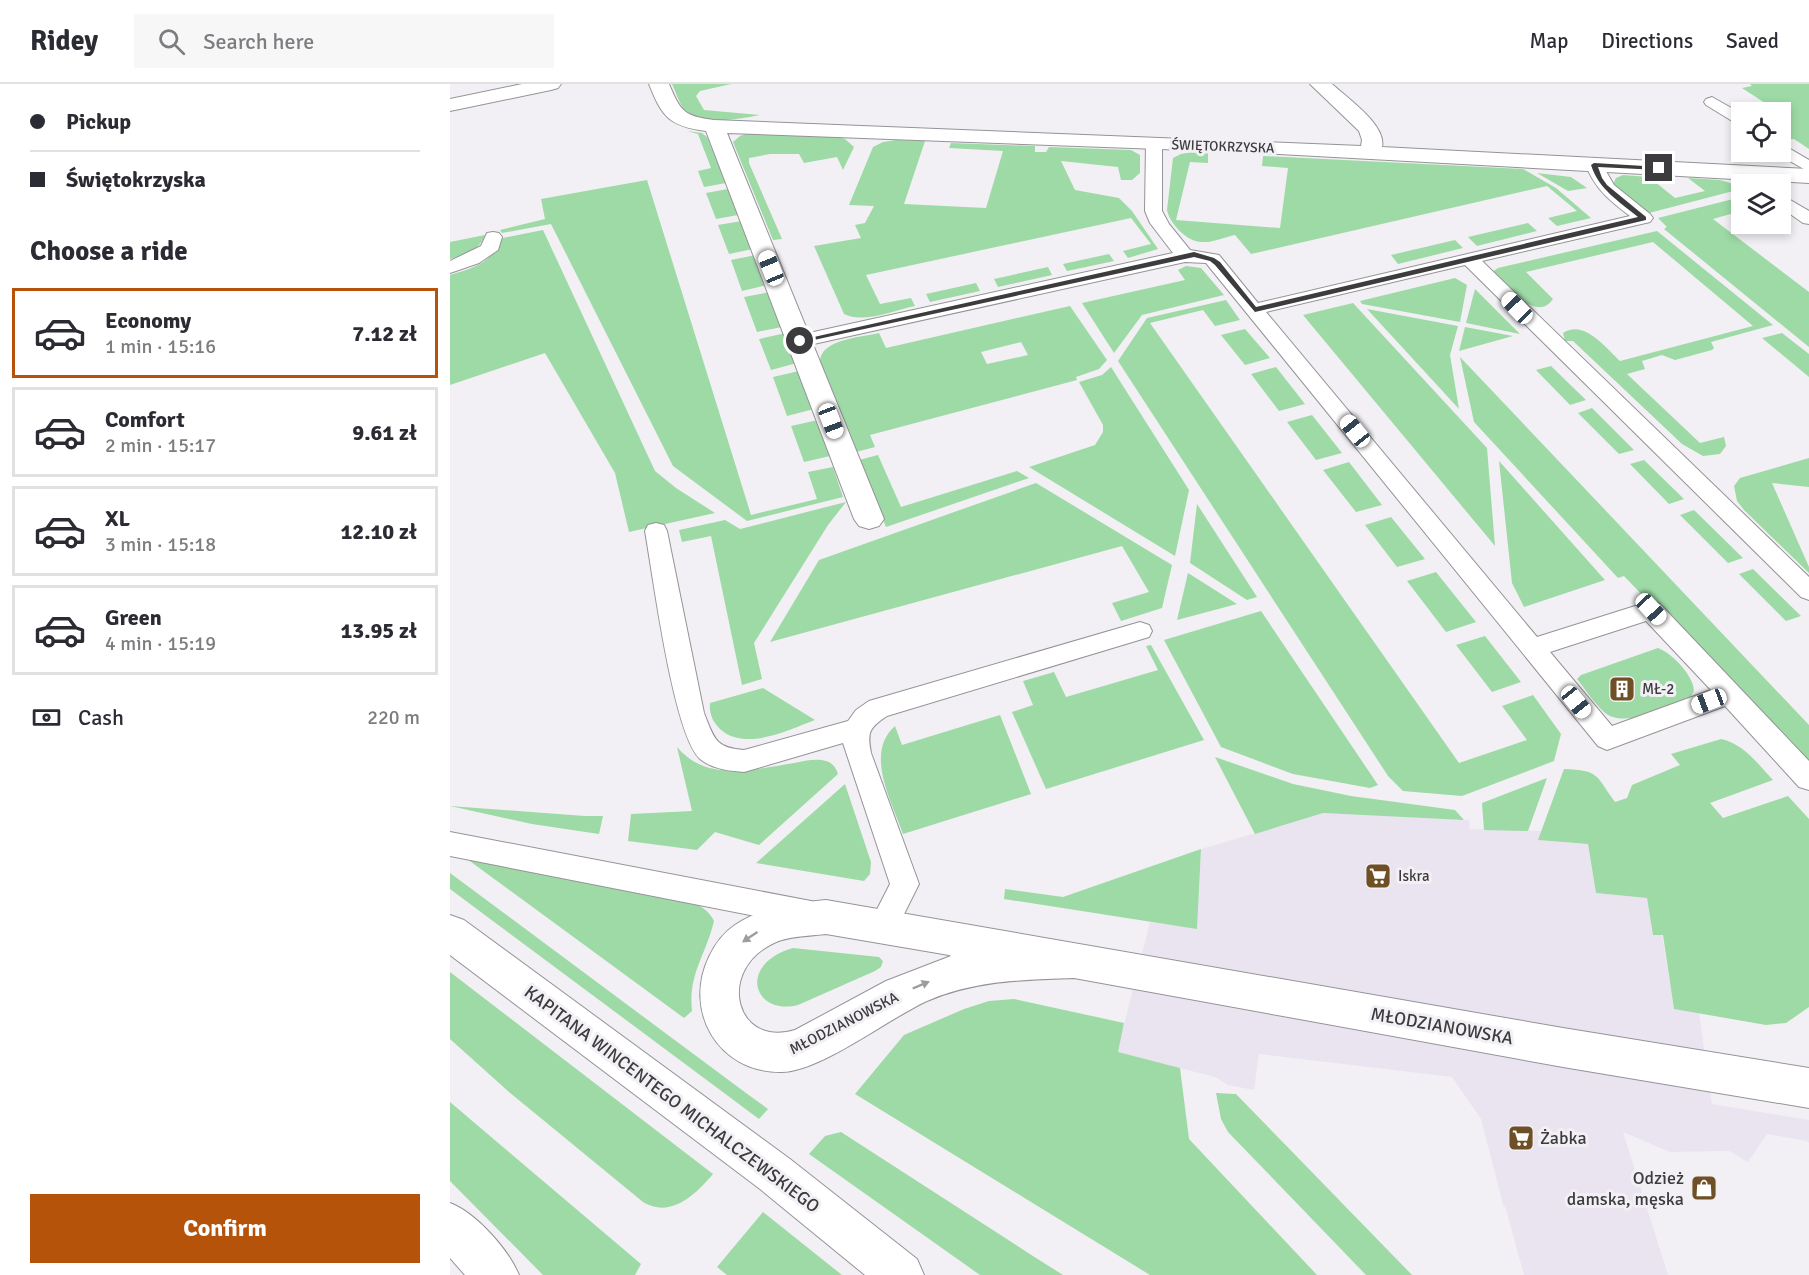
<!DOCTYPE html>
<html lang="en">
<head>
<meta charset="utf-8">
<style>
	body { margin:0; font-family:Signika,sans-serif; background:#f7f7f7; color:#2b2b33; height:100vh; display:flex; flex-direction:column; font-size:22px; white-space:nowrap }
	* { box-sizing:border-box; margin:0 }
	p { font-size:20px; color:#7c7c81 }
	.icon { flex:none; width:33px; height:33px; fill:none; stroke:currentColor; stroke-width:2; stroke-linecap:round; stroke-linejoin:round }
	.map { position:relative; flex:1; overflow:hidden }
	.panel { display:flex; flex-direction:column; background:#fff; width:450px }
	.panel>* { flex:none }
	.guide { display:grid; align-content:center; height:132px; padding:0 30px; background:#fff }
	.fabs { position:absolute; left:1281px; top:18px; display:grid; gap:12px }
	.fabs a { display:grid; place-items:center; width:60px; height:60px; border-radius:0px; background:#fff; box-shadow:0 3px 9px #0003; font-size:30px }
	.end { position:absolute; width:27px; height:27px; margin:-14px; border:8px solid #3c3b3d; background:#fff; box-shadow:0 0 0 3px #fff }
	.from { border-radius:50% }
	.car { position:absolute; width:18px; height:36px; margin:-18px -9px; border-radius:8px; box-shadow:0 0 4px 2px #0007; background:linear-gradient(#fff 24%,#345 0 40%,#fff 0 76%,#345 0 86%,#fff 0) }
	.guide b { display:flex; align-items:center; gap:21px; height:57px; font-size:22px }
	.guide b+b { border-top:2px solid #e1e1e2 }
	.guide i { width:15px; height:15px; background:#2b2b33 }
	ul { padding:0; list-style:none }
	li { display:flex; align-items:center; gap:18px; height:90px; margin:0 12px 9px; padding:0 18px; border:3px solid #e1e1e2; border-radius:0px }
	li div { flex:1 }
	li b { display:block; font-size:22px }
	li em { font-style:normal; font-weight:700 }
	li.on { border-color:#b45309 }
	li>.icon { width:54px; height:54px; stroke-width:1.5 }
	h2 { padding:0 30px; font-size:27px; line-height:72px }
	.pay { display:flex; align-items:center; gap:15px; height:66px; padding:0 30px; font-size:22px }
	.pay p { margin-inline-start:auto }
	.button { display:flex; gap:12px; margin-top:auto; padding:12px 30px }
	.button a { flex:1; height:69px; border-radius:0px; background:#b45309; color:#fff; font-size:24px; font-weight:700; line-height:69px; text-align:center }
	header { display:flex; align-items:center; gap:36px; box-sizing:border-box; height:84px; padding:0 30px; background:#fff; border-bottom:2px solid #e1e1e2 }
	header strong { font-size:28px }
	nav { display:flex; gap:33px; margin-inline-start:auto; font-size:21px }
	.search { width:420px; height:54px; background:#f7f7f7; display:flex; align-items:center; gap:15px; box-sizing:border-box; padding:0 21px; border-radius:0px; color:#7c7c81; font-size:22px }
	main { display:flex; flex:1; min-height:0 }
	.map>svg:first-child { display:block }
</style>
</head>
<body>
<header>
<strong>Ridey</strong>
<div class="search"><svg class="icon" aria-label="search" viewBox="0 0 24 24"><circle cx="10" cy="10" r="6"/><path d="M15 15l6 6"/></svg>Search here</div>
<nav><a>Map</a><a>Directions</a><a>Saved</a></nav>
</header>
<main>
<section class="panel">
<div class="guide">
<b><i class="from"></i>Pickup</b>
<b><i></i>Świętokrzyska</b>
</div>
<h2>Choose a ride</h2>
<ul>
<li class="on"><svg class="icon" aria-label="car" viewBox="0 0 24 24"><path d="M5 17H2v-5l4-1 3-4h7l3 4 3 1v5h-3M9 17h6M6 11h13"/><circle cx="7" cy="17" r="2"/><circle cx="17" cy="17" r="2"/></svg><div><b>Economy</b><p>1 min · 15:16</p></div><em>7.12 zł</em></li>
<li><svg class="icon" aria-label="car" viewBox="0 0 24 24"><path d="M5 17H2v-5l4-1 3-4h7l3 4 3 1v5h-3M9 17h6M6 11h13"/><circle cx="7" cy="17" r="2"/><circle cx="17" cy="17" r="2"/></svg><div><b>Comfort</b><p>2 min · 15:17</p></div><em>9.61 zł</em></li>
<li><svg class="icon" aria-label="car" viewBox="0 0 24 24"><path d="M5 17H2v-5l4-1 3-4h7l3 4 3 1v5h-3M9 17h6M6 11h13"/><circle cx="7" cy="17" r="2"/><circle cx="17" cy="17" r="2"/></svg><div><b>XL</b><p>3 min · 15:18</p></div><em>12.10 zł</em></li>
<li><svg class="icon" aria-label="car" viewBox="0 0 24 24"><path d="M5 17H2v-5l4-1 3-4h7l3 4 3 1v5h-3M9 17h6M6 11h13"/><circle cx="7" cy="17" r="2"/><circle cx="17" cy="17" r="2"/></svg><div><b>Green</b><p>4 min · 15:19</p></div><em>13.95 zł</em></li>
</ul>
<div class="pay"><svg class="icon" aria-label="cash" viewBox="0 0 24 24"><path d="M3 7h18v10H3z"/><circle cx="12" cy="12" r="2"/></svg>Cash<p>220 m</p></div>
<div class="button"><a>Confirm</a></div>
</section>
<div class="map">
<svg width="1359" height="1191" viewBox="0 0 1359 1191">
	<rect width="100%" height="100%" fill="#f2f0f4"/>
	<path fill="#eae4f0" d="M873 729 1019 736 1020 745 1091 747 1089 756 1138 760 1146 809 1197 814 1203 851H1212L1224 924 1249 929 1262 1020 1359 1036V1059L1357 1057 1317 1050 1298 1078 1279 1067 1220 1068 1173 1048 1218 1191H1074L1055 1122 1054 1124 1031 1035 1002 993 809 970 804 1006 778 1001 765 993 667 968 700 838 747 844 751 765Z"/>
	<path fill="#9ddaa6" fill-rule="evenodd" d="M222 0H281L250 7 246 12 254 26 310 31C290 35 252 42 235 26 229 20 226 8 222 0Z
		M1300 0H1359V65L1344 55 1331 56 1330 28H1313L1318 21 1292 4 1302 2Z
		M237 47 252 49 257 53 276 99 254 103 248 87 261 84 248 50Z
		M296 50 389 53 395 55 404 63 393 86 387 73 354 79 349 70H320L299 74V79L332 155 323 156 283 58 290 52Z
		M446 56 475 57 454 120 536 124 553 67 499 64 501 59 585 62V68H596L599 63 681 66 690 71V89L682 96H671L668 83 611 77 625 106 669 114 682 127 708 165 678 174 673 167 701 160 681 134 416 191 430 220 461 214 465 222C445 226 413 240 394 230L364 162 411 154 405 141 415 139 424 122 399 121 423 63 433 58Z
		M742 68 758 69V79L740 78 726 136 830 144 838 84 812 82 813 72 1073 85 1106 104 1141 134 1107 142 1098 134 1127 127 1097 102 801 170 785 151C775 153 762 159 752 158 737 158 720 140 717 126L723 74 731 70Z
		M1087 89 1121 93 1137 104 1118 107Z
		M1173 91 1199 93 1225 114 1255 107 1238 94 1270 96 1291 102V105L1199 129 1163 100 1166 94Z
		M197 96 301 431 367 415 358 388 383 383 393 413 297 437 223 382 101 140 52 149 50 146 95 135 91 115Z
		M278 105 288 131 266 135 256 109Z
		M1291 113V127L1263 135 1359 208V263L1214 145 1217 143 1208 134Z
		M292 137 303 165 279 170 268 141Z
		M1078 139 1087 147 1027 162 1018 153Z
		M93 146 205 387 226 404 265 429 179 448 165 389 95 269 0 301V191C22 184 43 180 48 155Z
		M1207 147 1323 241 1261 258 1264 264 1262 266 1225 276 1212 271 1192 277 1195 285 1177 290 1250 359 1274 353 1276 362 1270 370 1253 372 1232 360 1123 257H1115L1113 249C1134 235 1156 264 1170 277L1303 242 1203 158 1076 188 1103 215C1086 240 1056 201 1042 188L1048 184Z
		M35 151C29 167 15 171 0 175V158Z
		M1005 156 1013 164 948 180 941 171Z
		M659 170 664 177 617 187 613 180Z
		M306 171 317 201 292 207 281 176Z
		M736 182 751 184 774 211 692 231 664 269 632 219 735 196 728 186Z
		M598 183 602 191 548 203 544 195Z
		M1005 194 1017 201 1010 238 912 220 910 217Z
		M526 199 530 207 480 218 476 210Z
		M1025 205 1070 250 1016 239Z
		M320 208 332 243 307 248 294 213Z
		M776 216 790 236 765 242 753 226 700 239 1009 679 1077 656 1052 622 1083 611 1111 650 1104 677 1012 712 953 707 938 692 668 277 697 234Z
		M903 219 1037 364 1045 462 853 231Z
		M620 222 657 276 649 285 626 293 627 296 420 351 425 363 406 368 370 277C371 255 413 253 429 249L436 264ZM571 258 578 271 537 280 531 268Z
		M917 225 1008 242 1000 271 1009 325Z
		M1015 243 1063 252 1009 267Z
		M795 245 820 274 795 281 771 251Z
		M336 249 347 279 321 286 309 255Z
		M1332 249 1359 270V293L1312 254Z
		M1010 273 1359 641V685L1174 492 1168 494 1024 338Z
		M1101 282 1136 316 1120 321 1086 286Z
		M661 283 739 406 725 472 579 383 645 361 653 348V341L629 298 652 291Z
		M826 283 855 320 829 327 801 290Z
		M349 287 364 325 337 332 323 293Z
		M1142 324 1184 366 1169 370 1128 329Z
		M862 331 892 369 866 376 837 338Z
		M368 336 380 372 354 378 341 342Z
		M428 371 451 423 567 387 579 394 436 443 409 376Z
		M1359 374V403L1322 399 1359 483V489L1294 426 1287 417 1284 402 1290 394Z
		M1194 376 1234 415 1219 420 1180 380Z
		M1049 377 1155 496 1074 523 1062 499Z
		M899 378 932 421 906 428 873 386Z
		M586 399 722 481 712 524 671 537 662 519 699 508 672 462 320 558 369 476Z
		M396 418 378 441 304 559 312 595 292 601 261 452 232 458 229 446 275 436 290 445Z
		M747 420 807 513 797 516 740 479Z
		M1244 426 1293 474 1278 479 1230 431Z
		M941 433 975 475 947 483 915 441Z
		M1303 485 1351 532 1336 537 1289 490Z
		M986 488 1026 538 996 548 957 497Z
		M738 489 787 520 727 536Z
		M811 527 928 701 920 704 843 690 771 663 714 556Z
		M1035 552 1071 598 1042 608 1006 561Z
		M701 561 754 656 596 705 562 628 583 621 573 597 604 588 616 613 708 586 696 562Z
		M1208 564C1222 569 1244 592 1244 607L1240 614C1219 622 1174 646 1154 628 1144 619 1136 606 1127 595L1131 591Z
		M313 604 365 636C338 646 295 668 270 645 262 637 259 629 260 619Z
		M550 631 581 710 453 750C442 718 414 669 445 642L452 661Z
		M1271 655C1294 660 1307 679 1323 696L1260 719 1273 734 1338 712 1359 735V923L1336 939 1316 941 1224 925 1213 851H1203L1197 814 1146 809 1138 760 1088 756 1114 685C1150 686 1146 692 1165 718L1177 714 1182 701 1230 681 1221 670Z
		M227 663C257 699 305 685 344 679 354 677 367 674 376 677 383 679 386 684 388 690L309 761 265 748 247 766 178 757 181 730 242 727Z
		M765 673 843 700 901 712 1005 726 1014 736 873 729 805 750Z
		M1097 694 1078 747 1034 746 1032 719Z
		M395 700 421 778 420 790 414 797 306 779Z
		M0 722 135 732H153L149 750 82 740Z
		M751 765 747 845 554 815 555 805 613 813Z
		M17 775 240 816C251 822 259 827 264 837 256 871 238 890 242 927L234 934Z
		M0 789 296 1009 318 1025 309 1035 0 805Z
		M343 864 429 873 433 877 431 883 425 887 348 921C303 932 287 880 343 864Z
		M0 888 263 1090C246 1110 221 1135 193 1118L59 1008 0 955Z
		M564 915 674 939 668 968 730 984 739 1055 867 1191H700L405 1010 454 951 514 925 539 917Z
		M766 1009 786 1010 962 1191H916L778 1048 771 1035Z
		M0 1018 191 1180 185 1191H93L0 1097Z
		M391 1048 586 1174 613 1191H530L359 1070 375 1052Z
		M313 1128 392 1191H277L267 1183Z"/>
	<g fill="none" stroke-linecap="round" stroke-linejoin="round">
		<defs>
			<path id="lane" d="M1262 13 1292 30V43L1256 21 1254 18 1256 15Z
				M704 54 712 59V127L719 140 740 166 769 171 808 219 1180 132C1161 118 1144 104 1136 81L1138 77H1150L1164 101 1200 130 1203 134 1200 138 1032 177 1359 493V516L1351 513 1015 181 816 228 1087 553 1201 517 1210 520 1359 677V706L1349 703 1275 622 1157 666 1148 662 756 179 735 178 350 263 343 261 340 257 343 253 350 251 723 169 700 139 695 127 696 59ZM1196 537 1261 606 1162 642 1100 568Z
				M1330 59 1359 76V88L1324 68H1330Z
				M1295 84 1301 85 1320 100H1300L1287 89 1289 85Z
				M1330 110 1359 127V140L1353 139 1330 123Z
				M43 148 49 149 52 153 48 166 29 179 0 189V177L31 162 37 149Z
				M206 439 214 441 217 447 254 629C264 654 265 664 294 666L398 637 406 626 419 617 690 538 699 541 702 547 699 553 437 632C419 644 417 648 421 669L469 800 443 852 433 856 423 852 418 843 440 800 393 659 294 688C280 687 262 685 250 675 223 650 203 491 195 447L198 441Z
				M0 748 361 817 371 821 376 830 371 839 361 843 0 772Z"/>
			<path id="street" d="M72 0H111L108 4 101 6 0 27V15Z
				M199 0H219C231 28 234 32 264 36L911 62 912 56 909 47 860 0H882C897 14 937 41 932 63L1359 85V99L791 68 277 49 434 435 429 442 419 445 409 442 404 435 256 47C219 42 212 33 199 0Z
				M376 816 1113 944 1359 984V1024L1113 983 624 894C573 896 525 896 477 917 439 934 369 989 330 988 268 988 233 927 259 873 265 860 273 849 285 841 311 823 345 819 376 816ZM376 850 499 871 501 872 436 897 345 946C286 964 266 888 322 860 337 852 359 852 376 850Z
				M0 1119C26 1129 58 1165 69 1191H15L0 1174Z"/>
			<path id="secondary" d="M0 831 14 836 340 1075 467 1175 474 1191H415L310 1105 0 871Z"/>
		</defs>
		<use href="#lane" stroke="#959397" stroke-width="2"/>
		<use href="#street" stroke="#959397" stroke-width="2"/>
		<use href="#secondary" stroke="#959397" stroke-width="2"/>
		<use href="#lane" fill="#fff" fill-rule="evenodd"/>
		<use href="#street" fill="#fff" fill-rule="evenodd"/>
		<use href="#secondary" fill="#fff" fill-rule="evenodd"/>
	</g>
	<defs><path id="oneway-solid" d="M-6-.8H1V-3.2L6.5 0L1 3.2V.8H-6Z" transform="scale(1.5)"/></defs>
	<g fill="#9e9d9e">
		<use href="#oneway-solid" transform="translate(300 853) rotate(146)"/>
		<use href="#oneway-solid" transform="translate(471 901) rotate(-23)"/>
	</g>
	<path fill="#3c3b3d" d="M1144 79 1211 83 1209 86 1148 83 1152 94 1157 101 1196 133V136L805 228 765 181 760 177 744 173 350 259 346 257 744 168 764 174 770 178 806 223 1188 133C1169 117 1149 106 1141 81Z"/>
	<defs>
		<symbol id="building-square" viewBox="-11 -11 22 22"><rect x="-9" y="-9" width="18" height="18" rx="4" fill="#6f5026" stroke="#f2f0f4"/><path d="M-4-6H4V6H1V3H-1V6H-4ZM-2.5-4.3h1.7v1.8h-1.7ZM.8-4.3h1.7v1.8H.8ZM-2.5-1h1.7V.8h-1.7ZM.8-1h1.7V.8H.8Z" fill="#fff"/></symbol>
		<symbol id="supermarket-square" viewBox="-11 -11 22 22"><rect x="-9" y="-9" width="18" height="18" rx="4" fill="#6f5026" stroke="#f2f0f4"/><path d="M-6-5.5h2.5l.6 2H6L4.5 2H-2.5L-4.4-4H-6ZM-1.5 3.2a1.3 1.3 0 1 0 .1 0ZM3 3.2a1.3 1.3 0 1 0 .1 0Z" fill="#fff"/></symbol>
		<symbol id="shop-square" viewBox="-11 -11 22 22"><rect x="-9" y="-9" width="18" height="18" rx="4" fill="#6f5026" stroke="#f2f0f4"/><path d="M-5-2.5h2.3a2.7 3.5 0 0 1 5.4 0H5L5.5 6h-11ZM-1.5-2.5h3a1.5 2.3 0 0 0-3 0Z" fill="#fff"/></symbol>
	</defs>
	<g fill-rule="evenodd">
		<use href="#building-square" x="1157" y="590" width="30" height="30"/>
		<use href="#supermarket-square" x="913" y="777" width="30" height="30"/>
		<use href="#supermarket-square" x="1056" y="1039" width="30" height="30"/>
		<use href="#shop-square" x="1239" y="1089" width="30" height="30"/>
	</g>
	<g text-anchor="middle" stroke-width="6" stroke-linejoin="round" paint-order="stroke">
		<g font-size="14" fill="#3c3b3d" stroke="#f2f0f4">
			<text transform="translate(773 62) rotate(2)" y="5">ŚWIĘTOKRZYSKA</text>
		</g>
		<g font-size="15" fill="#3c3b3d" stroke="#f2f0f4" text-anchor="start">
			<text x="1192" y="610">MŁ-2</text>
			<text x="948" y="797">Iskra</text>
		</g>
		<g font-size="15" fill="#3c3b3d" stroke="#f2f0f4">
			<text transform="translate(394 939) rotate(-27)" y="5">MŁODZIANOWSKA</text>
		</g>
		<g font-size="18" fill="#3c3b3d" stroke="#f2f0f4">
			<text transform="translate(992 942) rotate(10)" y="6">MŁODZIANOWSKA</text>
			<text transform="translate(222 1015) rotate(37)" y="6">KAPITANA WINCENTEGO MICHALCZEWSKIEGO</text>
		</g>
		<g font-size="18" fill="#3c3b3d" stroke="#f2f0f4" text-anchor="start">
			<text x="1090" y="1060">Żabka</text>
			<text x="1234" y="1100" text-anchor="end">Odzież<tspan x="1234" dy="21">damska, męska</tspan></text>
		</g>
	</g>
</svg>
<div class="fabs">
<a><svg class="icon" aria-label="locate" viewBox="0 0 24 24"><circle cx="12" cy="12" r="6"/><path d="M12 2v4M12 18v4M2 12h4M18 12h4"/></svg></a>
<a><svg class="icon" aria-label="layers" viewBox="0 0 24 24"><path d="M12 4l9 5-9 5-9-5zM3 14l9 5 9-5"/></svg></a>
</div>
<i class="end from" style="left:350px;top:257px"></i>
<i class="end" style="left:1209px;top:84px"></i>
<i class="car" style="left:321px;top:184px;rotate:338deg"></i>
<i class="car" style="left:1067px;top:224px;rotate:316deg"></i>
<i class="car" style="left:381px;top:337px;rotate:159deg"></i>
<i class="car" style="left:905px;top:347px;rotate:321deg"></i>
<i class="car" style="left:1201px;top:525px;rotate:137deg"></i>
<i class="car" style="left:1259px;top:617px;rotate:249deg"></i>
<i class="car" style="left:1126px;top:618px;rotate:141deg"></i>
</div>
</main>
</body>
</html>
